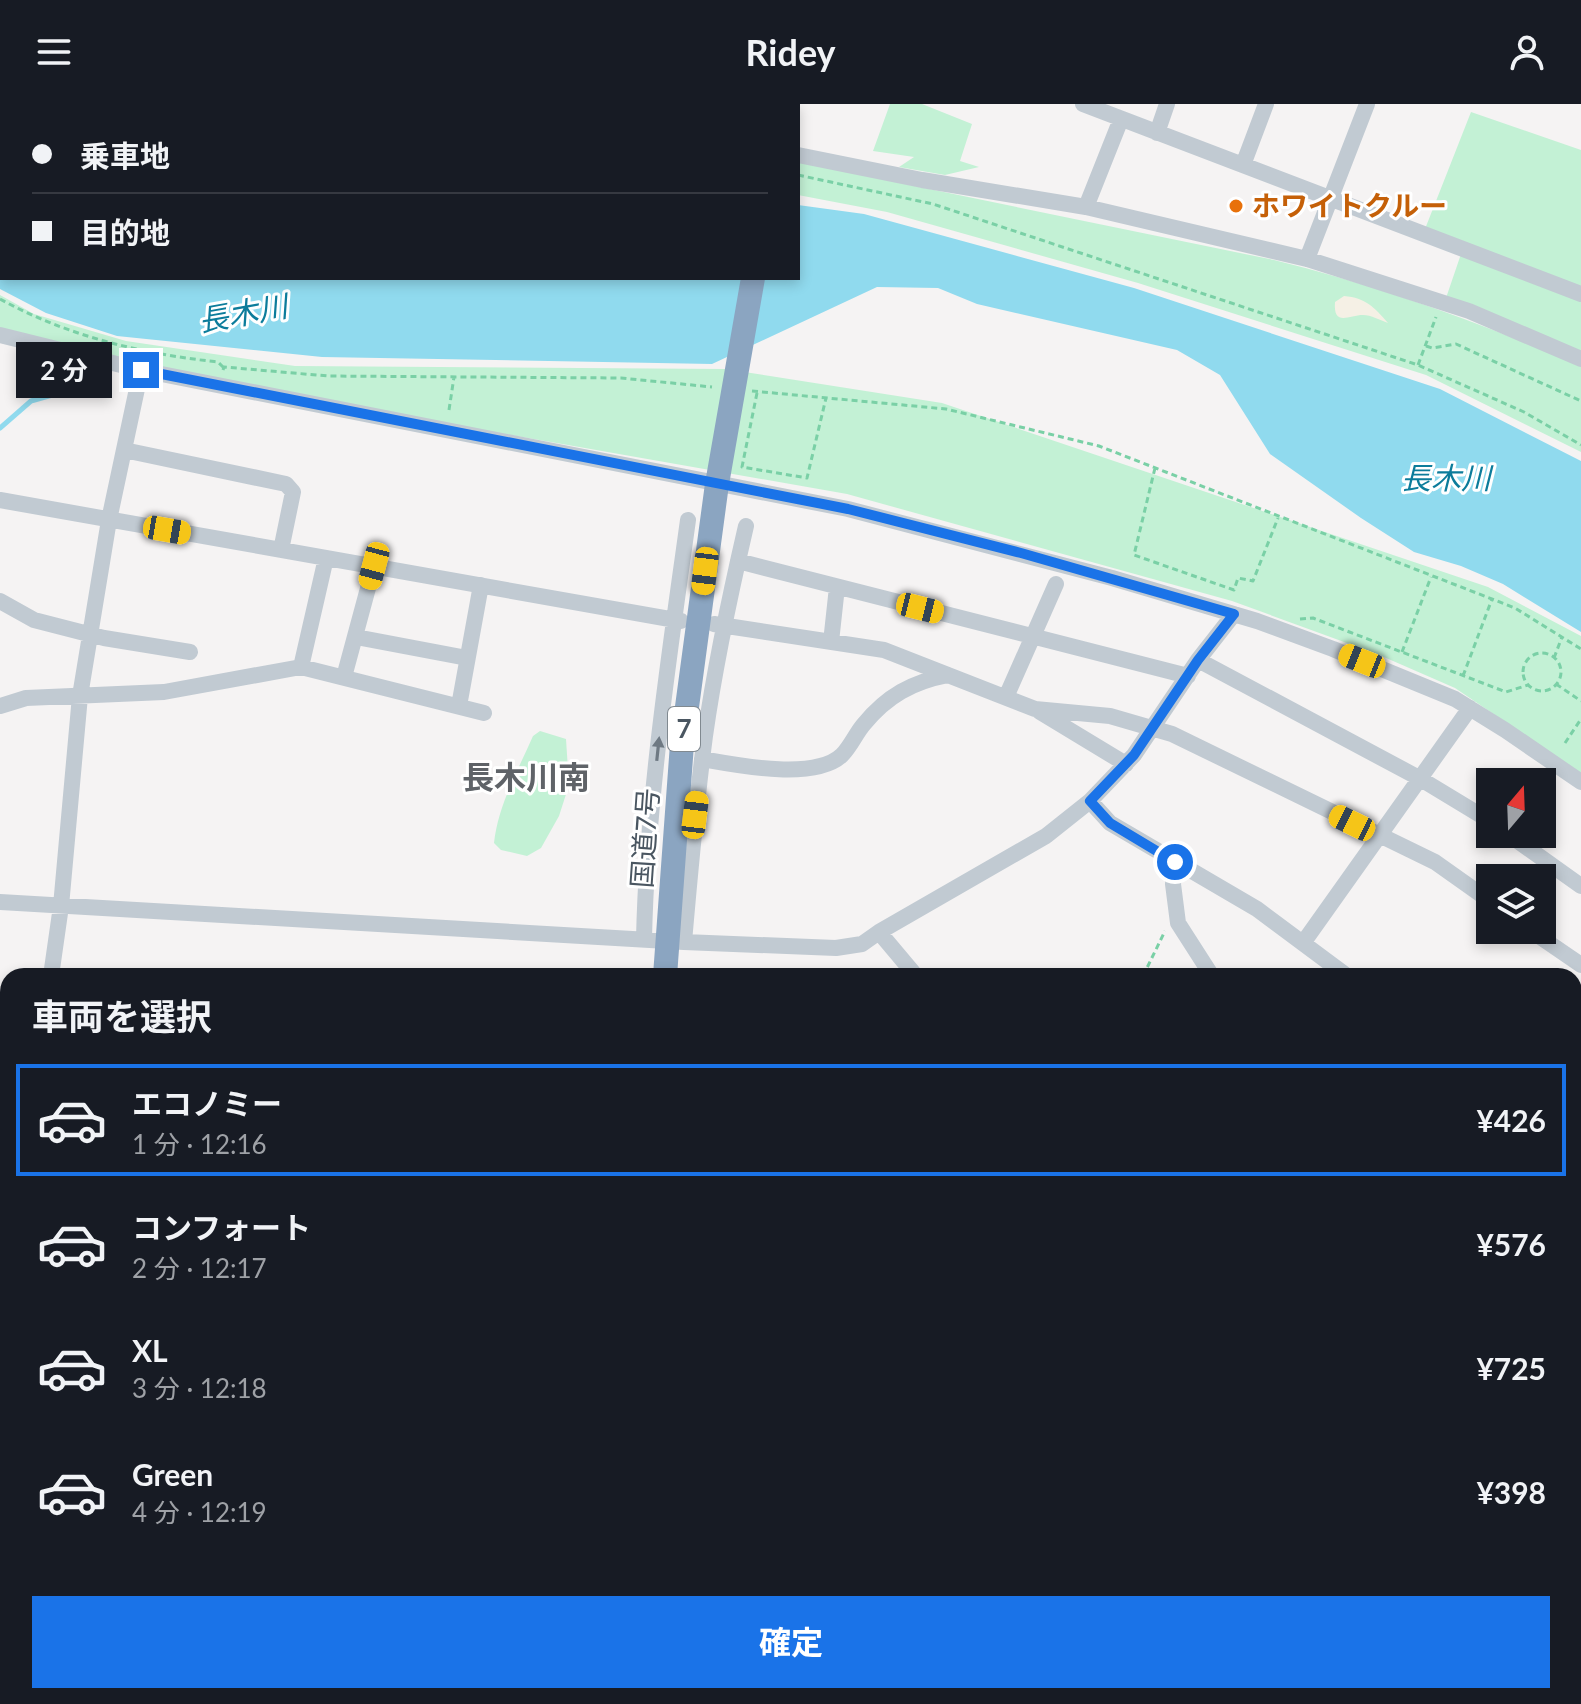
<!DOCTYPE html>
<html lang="ja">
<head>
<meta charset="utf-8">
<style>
	body { margin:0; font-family:Lato,"Noto Sans JP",sans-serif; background:#242831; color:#f1f3f6; height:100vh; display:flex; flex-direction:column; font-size:30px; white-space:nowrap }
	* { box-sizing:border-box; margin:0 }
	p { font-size:26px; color:#9ea1a6 }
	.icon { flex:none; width:44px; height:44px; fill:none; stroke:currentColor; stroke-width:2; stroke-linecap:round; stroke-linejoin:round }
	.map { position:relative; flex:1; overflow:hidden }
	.drawer { position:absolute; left:0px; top:864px; width:1582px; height:736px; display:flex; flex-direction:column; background:#171b24; border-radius:24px 24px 0 0; box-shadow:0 4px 12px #0003 }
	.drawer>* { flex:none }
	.guide { position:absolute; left:0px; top:0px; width:800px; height:176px; box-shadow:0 4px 12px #0003; display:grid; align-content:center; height:176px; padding:0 32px; background:#171b24 }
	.needle { width:52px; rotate:19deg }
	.fabs { position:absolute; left:1476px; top:664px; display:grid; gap:16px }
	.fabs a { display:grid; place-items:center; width:80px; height:80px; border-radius:0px; background:#171b24; box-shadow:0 4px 12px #0003; font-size:40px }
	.end { position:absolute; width:36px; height:36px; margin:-18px; border:10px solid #1a73e8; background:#fff; box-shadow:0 0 0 4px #fff }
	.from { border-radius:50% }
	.bubble { position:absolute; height:56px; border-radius:0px; background:#171b24; box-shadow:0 4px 12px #0003; font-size:26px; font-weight:700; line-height:56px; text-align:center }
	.car { position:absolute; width:24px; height:48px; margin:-24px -12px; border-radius:10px; box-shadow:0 0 6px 2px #0007; background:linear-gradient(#f5c518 24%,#345 0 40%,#f5c518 0 76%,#345 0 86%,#f5c518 0) }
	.guide b { display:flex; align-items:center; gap:28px; height:76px; font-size:30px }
	.guide b+b { border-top:2px solid #363941 }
	.guide i { width:20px; height:20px; background:#f1f3f6 }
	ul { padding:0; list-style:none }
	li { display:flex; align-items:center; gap:24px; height:112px; margin:0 16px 12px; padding:0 16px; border:4px solid transparent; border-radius:0px }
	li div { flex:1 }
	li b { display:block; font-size:30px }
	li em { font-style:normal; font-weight:700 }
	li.active { border-color:#1a73e8 }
	li>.icon { width:72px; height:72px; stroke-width:1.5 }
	h2 { padding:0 32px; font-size:36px; line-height:96px }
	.cta { display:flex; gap:16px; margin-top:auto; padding:16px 32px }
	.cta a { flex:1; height:92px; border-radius:0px; background:#1a73e8; color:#fff; font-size:32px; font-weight:700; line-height:92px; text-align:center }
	header { display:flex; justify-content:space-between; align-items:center; height:104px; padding:0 32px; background:#171b24; font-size:36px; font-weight:700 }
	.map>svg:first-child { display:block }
</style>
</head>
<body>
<header><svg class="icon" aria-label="menu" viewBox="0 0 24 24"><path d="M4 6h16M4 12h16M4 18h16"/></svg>Ridey<svg class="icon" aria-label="person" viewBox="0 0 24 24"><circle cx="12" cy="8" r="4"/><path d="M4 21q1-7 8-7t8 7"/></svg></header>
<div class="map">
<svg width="1581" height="1600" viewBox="0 0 1581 1600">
	<rect width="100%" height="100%" fill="#f5f3f3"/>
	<path fill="#c3f1d5" d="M183 0H535L543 2H186Z
		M890 0H922L972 20 960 57 979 63 945 71 899 63 914 53 873 47Z
		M1471 8 1581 46V183L1425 125Z
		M798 58 1274 156C1380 182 1481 219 1581 262V348L1426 271 1138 179 887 108 798 91Z
		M1461 150 1581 196V251L1446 194Z
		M0 191 34 210 126 237 295 262 725 265 942 299 1488 483 1581 532V669L1455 584 1377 550 1232 497 847 390 459 322 143 262 0 226Z
		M540 627 566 635 569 681 559 712 541 744 527 752 501 746 494 739C498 702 518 666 533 632Z
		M1578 1343 1581 1345V1446L1574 1445V1345Z
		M243 1592H663L671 1600H237Z
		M992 1592H1060L1050 1600H993Z"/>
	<path fill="#f5f0e5" d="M1344 192C1366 194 1374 203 1388 219 1380 216 1371 211 1363 211 1349 211 1333 223 1335 198Z"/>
	<path fill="#90daee" d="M0 56 2 174H798V101L864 110 1134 184 1440 285 1581 357V528L1503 480 1461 462 1414 448 1361 414 1270 350 1220 271 1177 246 977 200 938 184 877 183 712 260 322 253 117 232 46 209 0 185Z"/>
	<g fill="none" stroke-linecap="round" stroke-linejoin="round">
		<path stroke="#90daee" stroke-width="5" d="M397 0 398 2
			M0 324 31 297 102 277"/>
		<path stroke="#7ad0a6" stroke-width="3" stroke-dasharray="6 4" stroke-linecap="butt" d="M216 0 220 2
			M296 0V2
			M336 0 338 2
			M341 0H359
			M389 0 391 2
			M464 0 467 2
			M330 2 331 0
			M453 2 455 0
			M757 2V0
			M798 71 933 100 1418 261 1524 308 1581 341
			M0 195C67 232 142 250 218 258L223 263
			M1426 242 1432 244 1456 240 1581 297
			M1418 261 1436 213
			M223 266 224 263 328 272 621 274 712 283
			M752 287 946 305 1099 342 1515 504 1581 545
			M757 289 742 363 807 374 826 294
			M449 306 454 273
			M1155 364 1134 451 1234 486 1238 474 1253 477 1278 414
			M1300 515 1313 514 1506 588 1528 581
			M1402 548 1431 473
			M1523 568a19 19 0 1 1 38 0a19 19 0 1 1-38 0Z
			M1554 554 1562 533
			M1463 572 1492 495
			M1556 580 1581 597
			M1565 639 1581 615
			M1143 872 1165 827
			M447 1592 453 1600
			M559 1592 560 1600
			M631 1592 636 1597
			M271 1600 274 1592
			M304 1600 308 1592
			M394 1600 401 1592"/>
		<path stroke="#c1cad2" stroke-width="16" d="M555 0 564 2
			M1083 0 1581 190
			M1157 29 1167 0
			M798 51 922 76 1086 103 1307 155 1469 207 1581 255
			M1243 61 1266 0
			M1086 103 1121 15
			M1307 155 1367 0
			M0 231 141 266 848 405 1112 474 1257 517 1333 545 1455 595 1505 626 1581 678
			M124 346 286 380 293 388 281 446
			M0 396 681 517
			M738 457 1188 572
			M0 497 34 516 104 534 190 548
			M714 520 884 546 1035 605 1110 612 1172 630 1435 758 1490 797
			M356 533 467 554
			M831 538 837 483
			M1198 556 1419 674 1490 717
			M301 563 484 609
			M344 573 374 462
			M1006 593 1056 480
			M0 602 26 594 164 588 301 563 326 454
			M459 602 481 481
			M1040 608 1126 660
			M702 655C736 661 815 677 842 651 851 642 856 629 864 620 887 592 912 578 948 571
			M1090 697 1110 719 1257 805 1347 872
			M1508 730 1581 782
			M1175 758 1173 780 1178 819 1212 872
			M0 798 684 838 836 844 862 840 879 828 1046 732 1090 697 1134 651 1198 556 1234 510
			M1530 826 1581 861
			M879 828 916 872
			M644 835C647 695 669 554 688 416
			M684 838C690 769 696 700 705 632 715 561 730 491 746 422
			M1303 839 1470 604
			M51 872 61 802 80 592 109 416 141 266
			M1574 896 1581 888
			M0 999 8 1000
			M1574 1044 1581 1050
			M5 1111 8 1087
			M1574 1261 1581 1263
			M0 1321 8 1298
			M0 1560 8 1564
			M62 1592 78 1600
			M675 1592 683 1600
			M899 1592H902
			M744 1600 762 1592
			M799 1600V1592
			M1253 1600V1592
			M1335 1600 1336 1592
			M1482 1600 1483 1592"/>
		<path stroke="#8ba5c1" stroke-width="24" d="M783 2 784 0
			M665 872 682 640 717 380 753 174
			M217 1600 221 1592"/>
	</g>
	<defs><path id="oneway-solid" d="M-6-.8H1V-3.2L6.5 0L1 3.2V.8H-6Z" transform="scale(2)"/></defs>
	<use fill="#6e7983" href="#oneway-solid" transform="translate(658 645) rotate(-84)"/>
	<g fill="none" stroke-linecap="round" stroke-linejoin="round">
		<path stroke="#1a73e8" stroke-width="10" d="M141 266 848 405 1021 449 1234 510 1198 556 1134 651 1090 697 1110 719 1175 758"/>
	</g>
	<circle fill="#e8710a" stroke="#fff" stroke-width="3" cx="1236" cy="102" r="8"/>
	<g text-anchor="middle" stroke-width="6" stroke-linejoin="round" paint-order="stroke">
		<rect fill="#fff" stroke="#808990" stroke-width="2" x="668" y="603" width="32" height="44" rx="6"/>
		<g font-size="26" font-weight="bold" fill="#4a5661">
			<text x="684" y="634">7</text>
		</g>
		<g font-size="28" font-weight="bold" fill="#c56008" stroke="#fff" text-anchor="start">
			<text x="1252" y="112">ホワイトクルー</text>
		</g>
		<g font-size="28" fill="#4a5661" stroke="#fff">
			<text transform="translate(645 734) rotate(-86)" y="10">国道7号</text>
		</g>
		<g font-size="30" font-style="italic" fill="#0c7c9b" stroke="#fff">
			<text transform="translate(243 210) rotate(-10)" y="10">長木川</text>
			<text x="1446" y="385">長木川</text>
		</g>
		<g font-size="32" font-weight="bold" fill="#5f6368" stroke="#fff">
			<text x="526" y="685">長木川南</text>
		</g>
	</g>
</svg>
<div class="fabs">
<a><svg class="needle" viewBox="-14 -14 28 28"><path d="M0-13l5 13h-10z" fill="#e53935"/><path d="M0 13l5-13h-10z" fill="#9ea1a6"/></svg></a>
<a><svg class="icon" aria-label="layers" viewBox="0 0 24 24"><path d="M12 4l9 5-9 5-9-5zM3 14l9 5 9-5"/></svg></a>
</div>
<i class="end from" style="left:1175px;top:758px"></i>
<i class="end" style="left:141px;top:266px"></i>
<div class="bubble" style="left:16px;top:238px;width:96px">2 分</div>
<i class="car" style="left:167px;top:426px;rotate:100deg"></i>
<i class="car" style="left:374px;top:462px;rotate:195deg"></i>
<i class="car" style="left:705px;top:467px;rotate:187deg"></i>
<i class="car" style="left:920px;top:504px;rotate:104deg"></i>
<i class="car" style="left:1362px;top:557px;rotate:292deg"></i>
<i class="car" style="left:695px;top:711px;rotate:7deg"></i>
<i class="car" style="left:1352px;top:719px;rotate:296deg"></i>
<div class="guide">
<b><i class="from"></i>乗車地</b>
<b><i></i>目的地</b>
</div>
<section class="drawer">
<h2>車両を選択</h2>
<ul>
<li class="active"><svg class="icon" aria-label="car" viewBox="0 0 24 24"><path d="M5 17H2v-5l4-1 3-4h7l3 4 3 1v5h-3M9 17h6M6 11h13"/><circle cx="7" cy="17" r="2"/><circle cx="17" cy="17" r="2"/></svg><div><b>エコノミー</b><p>1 分 · 12:16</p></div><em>¥426</em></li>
<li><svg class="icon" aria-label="car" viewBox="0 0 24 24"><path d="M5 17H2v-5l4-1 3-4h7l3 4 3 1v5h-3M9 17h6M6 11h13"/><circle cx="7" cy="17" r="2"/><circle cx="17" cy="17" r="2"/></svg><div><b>コンフォート</b><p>2 分 · 12:17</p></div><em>¥576</em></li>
<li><svg class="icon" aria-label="car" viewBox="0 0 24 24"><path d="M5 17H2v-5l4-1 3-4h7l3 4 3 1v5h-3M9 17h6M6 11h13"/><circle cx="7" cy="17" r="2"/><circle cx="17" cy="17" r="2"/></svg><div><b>XL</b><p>3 分 · 12:18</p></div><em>¥725</em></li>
<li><svg class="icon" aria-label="car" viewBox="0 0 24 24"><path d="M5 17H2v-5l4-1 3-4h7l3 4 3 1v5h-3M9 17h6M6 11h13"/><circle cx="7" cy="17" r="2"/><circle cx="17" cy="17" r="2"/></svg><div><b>Green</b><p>4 分 · 12:19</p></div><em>¥398</em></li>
</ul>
<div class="cta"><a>確定</a></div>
</section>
</div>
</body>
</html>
